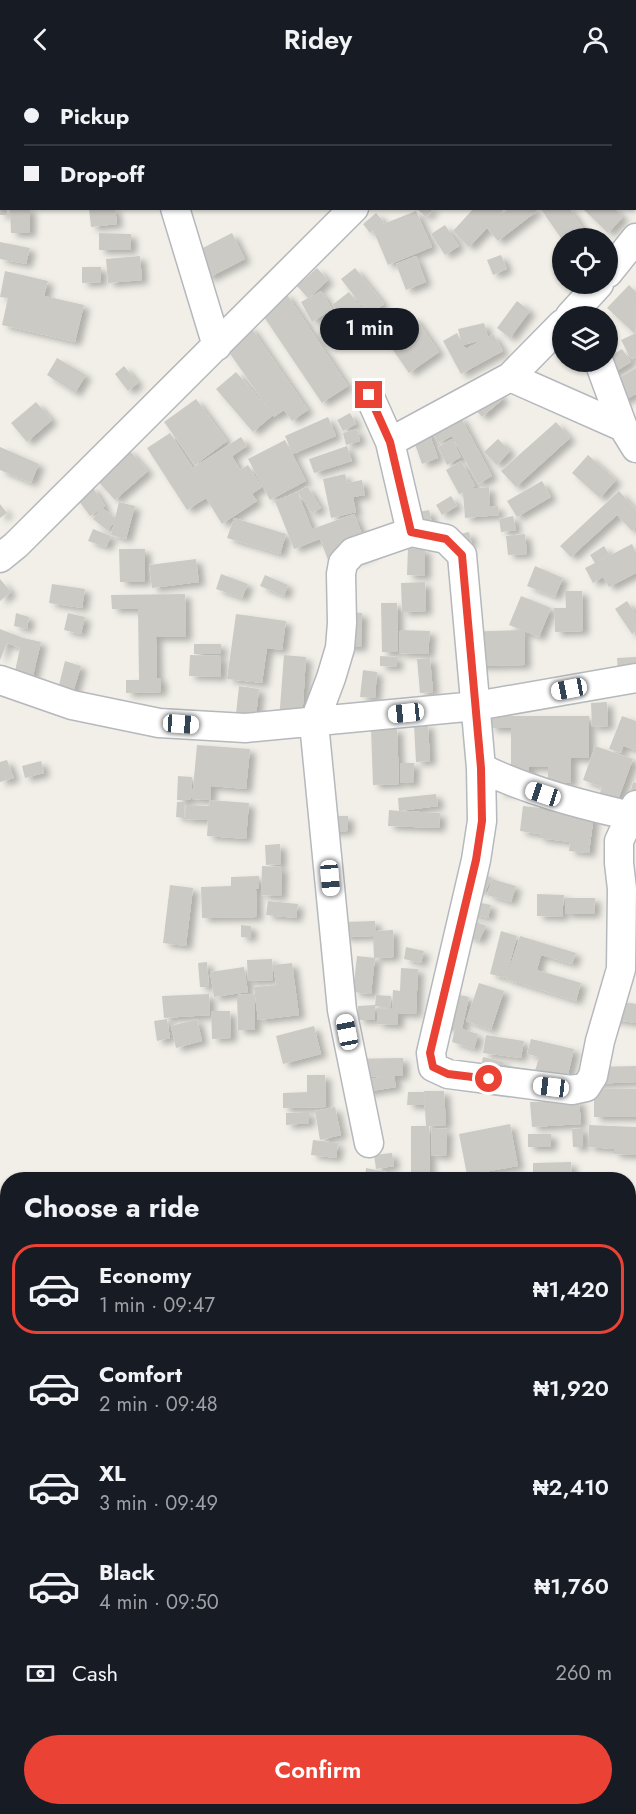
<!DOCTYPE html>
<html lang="en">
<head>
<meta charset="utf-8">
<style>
	body { margin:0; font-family:Jost,sans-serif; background:#20242c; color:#f1f3f6; height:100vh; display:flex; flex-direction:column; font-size:22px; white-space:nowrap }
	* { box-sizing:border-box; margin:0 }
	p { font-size:20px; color:#9ea1a6 }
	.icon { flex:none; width:33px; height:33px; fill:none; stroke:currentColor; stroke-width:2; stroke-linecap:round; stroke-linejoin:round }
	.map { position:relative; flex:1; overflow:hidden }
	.sheet { position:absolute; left:0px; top:1094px; width:636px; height:644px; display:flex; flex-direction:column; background:#171b24; border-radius:24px 24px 0 0; box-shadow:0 2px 4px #0004 }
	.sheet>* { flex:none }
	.banner { position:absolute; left:0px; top:0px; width:636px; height:132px; box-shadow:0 2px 4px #0004; display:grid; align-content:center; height:132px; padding:0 24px; background:#171b24 }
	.buttons { position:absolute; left:552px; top:150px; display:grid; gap:12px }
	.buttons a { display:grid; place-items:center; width:66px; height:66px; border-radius:50%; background:#171b24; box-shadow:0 2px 4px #0004; font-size:30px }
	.end { position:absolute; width:27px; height:27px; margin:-14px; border:8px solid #ea4335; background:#fff; box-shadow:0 0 0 3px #fff }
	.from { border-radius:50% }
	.bubble { position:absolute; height:42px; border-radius:21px; background:#171b24; box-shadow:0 2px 4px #0004; font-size:20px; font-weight:600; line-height:42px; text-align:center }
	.car { position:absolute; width:18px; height:36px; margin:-18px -9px; border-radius:8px; box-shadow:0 0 4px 2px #0007; background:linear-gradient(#fff 24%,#345 0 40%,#fff 0 76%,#345 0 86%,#fff 0) }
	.banner b { display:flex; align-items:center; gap:21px; height:57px; font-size:22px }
	.banner b+b { border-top:2px solid #363941 }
	.banner i { width:15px; height:15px; background:#f1f3f6 }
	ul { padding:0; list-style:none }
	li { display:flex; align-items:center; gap:18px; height:90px; margin:0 12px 9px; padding:0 12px; border:3px solid transparent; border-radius:24px }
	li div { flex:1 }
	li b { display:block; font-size:22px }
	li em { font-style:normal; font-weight:600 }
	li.selected { border-color:#ea4335 }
	li>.icon { width:54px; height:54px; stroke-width:1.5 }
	h2 { padding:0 24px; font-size:27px; line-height:72px }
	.pay { display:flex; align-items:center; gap:15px; height:66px; padding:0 24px; font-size:22px }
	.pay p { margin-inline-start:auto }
	.primary-button { display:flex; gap:12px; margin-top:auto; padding:12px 24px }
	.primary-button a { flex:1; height:69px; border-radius:36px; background:#ea4335; color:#fff; font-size:24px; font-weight:600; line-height:69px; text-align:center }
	header { display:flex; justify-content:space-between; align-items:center; height:78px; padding:0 24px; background:#171b24; font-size:27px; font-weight:600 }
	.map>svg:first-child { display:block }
</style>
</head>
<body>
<header><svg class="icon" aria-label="back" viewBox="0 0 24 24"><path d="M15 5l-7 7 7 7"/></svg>Ridey<svg class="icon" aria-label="person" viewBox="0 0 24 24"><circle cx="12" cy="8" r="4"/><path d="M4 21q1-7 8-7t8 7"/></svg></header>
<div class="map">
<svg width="636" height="1736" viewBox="0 0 636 1736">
	<defs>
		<filter id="shadow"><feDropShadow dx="6" dy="4" stdDeviation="3" flood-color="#0004"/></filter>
	</defs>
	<rect width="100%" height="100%" fill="#f1efe8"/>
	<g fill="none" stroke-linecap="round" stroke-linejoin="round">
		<path stroke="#aadaff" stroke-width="38" d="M0 1447H8
			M628 1643 636 1647"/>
	</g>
	<path fill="#cccac5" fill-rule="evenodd" filter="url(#shadow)" d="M0 130H7V137H0Z
		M10 130H30V155H11Z
		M89 130H115L117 146 91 149Z
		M416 130H434L426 139Z
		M474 130H505L495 142 509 130H535L537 133 498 163 487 150 469 169 453 153Z
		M540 130H569L588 158 584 160H561Z
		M582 130H614L623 139 608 155Z
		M416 133 432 169 388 187 373 152 370 155 363 146 376 135 384 144 378 148Z
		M445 147 459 168 445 177 431 156Z
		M99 155 131 156V172H99Z
		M232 155 245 181 208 200 195 174Z
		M0 164 30 170 26 186 0 181Z
		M501 177 507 191 493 197 487 182Z
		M140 178 142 202 108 205 106 181Z
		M416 178 426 204 406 212 396 186Z
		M82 189H101V204L82 205Z
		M317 190 328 202 309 220 321 213 332 231 312 244 301 224 308 220 297 208Z
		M355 190 384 226 369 237 341 201Z
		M5 193 48 203 44 218 84 227 75 264 2 247 8 220 0 219Z
		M629 207 636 214 635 256 607 230Z
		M349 214 376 248 359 261 332 227Z
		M286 215 348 308 322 325 260 233Z
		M517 223 530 233 510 260 497 250Z
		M414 238 439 274 409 295 384 259Z
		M484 245 488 259 493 256 503 273 461 296 443 263 457 255 461 263 458 251ZM482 262 466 271 463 267Z
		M250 248 308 332 292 343 284 332 274 339 273 337 253 354 216 311 236 294 270 333 224 267Z
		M636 255V279L631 281 621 262Z
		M622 271 631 284 602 302 608 280Z
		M57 280 86 297 75 315 47 297Z
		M124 288 138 305 128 313 115 296Z
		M636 290V316L621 324 610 305Z
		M494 311 503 321 482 339 474 330Z
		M196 321 227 363 195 387 164 344Z
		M36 324 52 342 27 364 11 345Z
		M350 335 356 346 343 353 337 342Z
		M460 338 492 398 478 406 452 358 438 365 432 353Z
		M328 339 336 358 293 376 285 358Z
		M556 344 570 360 516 409 501 393Z
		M427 349 438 380 422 386 411 355Z
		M357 351 360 363 346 367 343 355Z
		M170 355 192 389 191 391 241 359 247 368 232 378 240 392 248 387 262 409 252 416 257 423 222 446 206 420 187 432 147 370Z
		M452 361 461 379 447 387 438 369Z
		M498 361 510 373 497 387 484 374Z
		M285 362 306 403 270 422 248 381Z
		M347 368 352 383 314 395 309 381Z
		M0 369 39 386 31 405 0 392Z
		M128 371 148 393 115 422 95 400Z
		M588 377 616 402 600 420 572 395Z
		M461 383 475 408 470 411 489 409 490 429 498 428 499 437 465 440 463 415 459 416 446 392Z
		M345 396 347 405 362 402 365 417 353 419 356 434 331 440 323 401Z
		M542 403 551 419 517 439 507 423Z
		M92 408 105 428 102 430 115 440 119 424 135 428 126 461 111 457 114 445 107 452 93 441 101 431 90 438 76 419Z
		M307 408 321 430 312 435 298 415 312 451 354 436 370 476 331 490 320 461 294 471 275 423 298 414Z
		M619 413 636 432V449L632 453 617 437 571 479 560 468Z
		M451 418 457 428 442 437 436 427Z
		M0 426 7 435 0 440Z
		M429 432 433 449 417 452 413 435Z
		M513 438 516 452 501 454 499 441Z
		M234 440 286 456 280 476 227 460Z
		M93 451 111 458 106 469 88 463Z
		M469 454 472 467 447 459Z
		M525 456 527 476 508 477 506 458Z
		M632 466 636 475V495L609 509 603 499 593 505 585 490 595 485 590 477 604 468 609 476 599 483Z
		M408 470 425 471V498L407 497Z
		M119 471H145V504H120Z
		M196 481 199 504 152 510 149 487Z
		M535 488 563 500 555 519 527 508Z
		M221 496 248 506 242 520 216 511Z
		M265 497 288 507 284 518 260 508Z
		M0 501 11 514 0 523Z
		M425 504 426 533 402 534 401 505Z
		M52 506 85 511 82 530 49 525Z
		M565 513H582L583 553 555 554 554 530H566Z
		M185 516 186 559H156L157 600H161V614L126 615V602H139L138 531H112L111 517Z
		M521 518 551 530 539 559 524 553 525 587 462 588 461 554 522 552 509 547Z
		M627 523 636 537V553L632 556 615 531Z
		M381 525H397L398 574H382Z
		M346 534 362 535 361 569H345Z
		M16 535 29 539 27 551 14 548Z
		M68 535 85 539 81 556 64 552Z
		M236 536 286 543 282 572 267 570 262 605 227 601Z
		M0 551 23 560 41 564 32 602 14 598 20 570 7 565 0 582Z
		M400 552 430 553 428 576 399 575Z
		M194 566H221V576H194Z
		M190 577 221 578V599L189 598Z
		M284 577 306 579 302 643 279 642Z
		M380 578 397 579V589L380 588Z
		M636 579V592L618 594 617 580Z
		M430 580 433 614 420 615 417 581Z
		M65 583 81 588 73 615 58 611Z
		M363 592 377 594 375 620 360 619Z
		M239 608 259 611 256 638 236 636Z
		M607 624 608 648 592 649 591 625Z
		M490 638H589V680H571V705H548V689H529V714H499V689H511V650H490Z
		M622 638 636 643V672L623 668 621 675 609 671Z
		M428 646 430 683 416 684 414 647Z
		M397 650 399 706 373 707 371 651Z
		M197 667 250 671 246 711 211 708 210 722 249 725 246 761 207 758 208 742 185 741 186 727 209 728 210 722 192 721Z
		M595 668 633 681 612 738 594 732 602 709 583 702Z
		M7 682 14 700 0 704V684Z
		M41 683 44 695 25 700 22 688Z
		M400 685H414L413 705H400Z
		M178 698 192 699 191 722H177Z
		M633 704 636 705V731L627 729Z
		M436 716 438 728 400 733 440 735 439 750 388 748 389 732 399 733 398 720Z
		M177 724H185L184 740 176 739Z
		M523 728 594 736 589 775 569 773 570 764 539 760V756L520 753Z
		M311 738H348V753L311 754Z
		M280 766 281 786 266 787 265 767Z
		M262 788 282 789 281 818 261 817Z
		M472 791 492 800 485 814 466 806Z
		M259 798V811H256L257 839 202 840 201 809 231 808V799Z
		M492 801 516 808 511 824 487 817Z
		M170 807 193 810 186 868 163 865Z
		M537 816 564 817 562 839 537 838Z
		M565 820H595L594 836H565Z
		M268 823 298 826 296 840 266 837Z
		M471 823 491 827 488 840 468 835Z
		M467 840 486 848 479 863 460 854Z
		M375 843 376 853 393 852 394 879 374 880 373 858 343 859V844Z
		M241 847 251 848V860L241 859Z
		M501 853 517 858 506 900 490 896Z
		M520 858 576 875 572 886 541 877 537 892 581 905 576 923 506 901Z
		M406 869 424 873 421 885 404 881Z
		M357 878 375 880 371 916 353 914Z
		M272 881 273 902 248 903 247 882Z
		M207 884 209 909H200L198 885Z
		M292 885 299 937 258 942 254 909 276 907 273 887Z
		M244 889 248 914 214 919 210 894Z
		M401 890 418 891 416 936 398 935V947L377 946V930L392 931 393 912 400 913Z
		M479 905 504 913 491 952 466 943Z
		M435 912 469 919 462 951 478 956 474 971 452 964 455 950 428 945Z
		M209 916 210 937 164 940 162 918Z
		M255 916V952H238L237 917Z
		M376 917 391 918 390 930 375 928Z
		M611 922 636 926V945L609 941Z
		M375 927V942H358V928Z
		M211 933H230L231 960 212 961Z
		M167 941 170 960 157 963 154 943Z
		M197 941 202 963 176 970 171 948Z
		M314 948 321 976 283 986 276 958Z
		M486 957 524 963 521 980 483 975Z
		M531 961 574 971 566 1005 534 997 539 979 527 976Z
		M483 979 504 984 502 994 481 990Z
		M403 980V998H394L396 1009 347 1017 345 1005 388 998 345 999 344 981Z
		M636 988V1004L592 1006V989Z
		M307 997H325L326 1029 283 1030V1015L307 1014Z
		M594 1011H636V1039H594Z
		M424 1013H444L446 1047 429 1048 430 1099H411V1048H426Z
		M408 1014H424V1027H407Z
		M579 1022 581 1046 532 1049 530 1024Z
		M335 1029 341 1057 320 1062 315 1033Z
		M309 1034V1045L286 1047V1035Z
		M510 1046 518 1088 467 1097 459 1056Z
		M589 1047 636 1049V1077L614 1076V1071L588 1069Z
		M432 1050 447 1051 446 1078 431 1077Z
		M583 1050V1069H573L572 1051Z
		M528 1056H551V1069H528Z
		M313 1062 338 1065 336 1080 311 1077Z
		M392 1075 394 1088 376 1091 374 1077Z
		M571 1084 572 1101H533V1085Z
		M366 1090 407 1098 406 1101H365Z
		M520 1094 522 1101H499V1100Z
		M636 1191V1237H628V1192Z"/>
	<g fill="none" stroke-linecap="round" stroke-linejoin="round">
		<defs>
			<path id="minor" d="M135 0V2
				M484 2 485 0
				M175 130 217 268
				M608 195 636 160
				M570 238 599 206
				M599 284 623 349 636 370
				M510 299 623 349
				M369 317 390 364 411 454
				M390 364 510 299 562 246
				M0 480 16 467 354 130
				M0 602 72 627 159 645 245 650 476 628 636 600
				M481 690C529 713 579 726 631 738
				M369 1065 342 932 314 645 331 600 340 570 342 545 341 496 343 485 353 474 411 454 446 461 462 477 481 690 482 743 476 782 431 975 433 989 448 996 572 1012 586 1009 593 998 600 963 621 891 622 811 619 785V763L636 727"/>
		</defs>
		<use href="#minor" stroke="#b5b8bc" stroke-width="31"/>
		<use href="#minor" stroke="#fff" stroke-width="28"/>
	</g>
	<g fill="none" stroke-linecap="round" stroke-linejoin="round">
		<path stroke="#ea4335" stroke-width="8" d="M369 317 390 364 411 454 446 461 462 477 481 690 482 743 476 782 430 975 433 989 448 996 489 1001"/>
	</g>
</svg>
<div class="buttons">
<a><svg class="icon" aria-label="locate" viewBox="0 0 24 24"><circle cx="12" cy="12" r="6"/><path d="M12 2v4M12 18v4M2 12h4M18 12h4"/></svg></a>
<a><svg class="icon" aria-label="layers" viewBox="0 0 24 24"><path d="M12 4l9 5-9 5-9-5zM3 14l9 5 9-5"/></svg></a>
</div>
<i class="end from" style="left:489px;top:1001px"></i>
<i class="end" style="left:369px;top:317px"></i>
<div class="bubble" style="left:320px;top:230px;width:99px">1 min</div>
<i class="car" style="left:569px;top:611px;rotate:259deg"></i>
<i class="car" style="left:406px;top:635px;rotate:264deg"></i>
<i class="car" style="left:181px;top:646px;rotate:94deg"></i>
<i class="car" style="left:543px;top:716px;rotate:288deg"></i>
<i class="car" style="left:330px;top:800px;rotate:175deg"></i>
<i class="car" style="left:347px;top:954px;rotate:349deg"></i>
<i class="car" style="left:551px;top:1009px;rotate:277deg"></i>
<div class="banner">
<b><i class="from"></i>Pickup</b>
<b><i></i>Drop-off</b>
</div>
<section class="sheet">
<h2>Choose a ride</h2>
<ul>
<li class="selected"><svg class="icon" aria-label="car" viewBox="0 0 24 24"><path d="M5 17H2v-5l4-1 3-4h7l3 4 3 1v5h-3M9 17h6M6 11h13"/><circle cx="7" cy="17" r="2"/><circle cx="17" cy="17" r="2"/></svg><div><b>Economy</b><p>1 min · 09:47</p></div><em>₦1,420</em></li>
<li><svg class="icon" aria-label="car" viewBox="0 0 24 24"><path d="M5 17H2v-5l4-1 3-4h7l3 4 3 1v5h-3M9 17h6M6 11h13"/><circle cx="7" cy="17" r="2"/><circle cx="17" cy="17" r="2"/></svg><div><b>Comfort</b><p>2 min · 09:48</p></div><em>₦1,920</em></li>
<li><svg class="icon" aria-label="car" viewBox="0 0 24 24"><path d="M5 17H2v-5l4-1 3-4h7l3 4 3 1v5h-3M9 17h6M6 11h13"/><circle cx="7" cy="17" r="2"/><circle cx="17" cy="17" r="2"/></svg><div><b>XL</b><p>3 min · 09:49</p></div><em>₦2,410</em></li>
<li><svg class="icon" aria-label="car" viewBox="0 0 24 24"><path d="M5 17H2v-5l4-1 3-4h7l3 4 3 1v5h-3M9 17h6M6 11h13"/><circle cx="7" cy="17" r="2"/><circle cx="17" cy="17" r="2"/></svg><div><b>Black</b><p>4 min · 09:50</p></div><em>₦1,760</em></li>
</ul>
<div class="pay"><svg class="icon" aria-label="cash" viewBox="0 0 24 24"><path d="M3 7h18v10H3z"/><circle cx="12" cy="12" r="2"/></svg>Cash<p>260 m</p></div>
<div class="primary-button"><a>Confirm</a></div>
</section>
</div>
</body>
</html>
